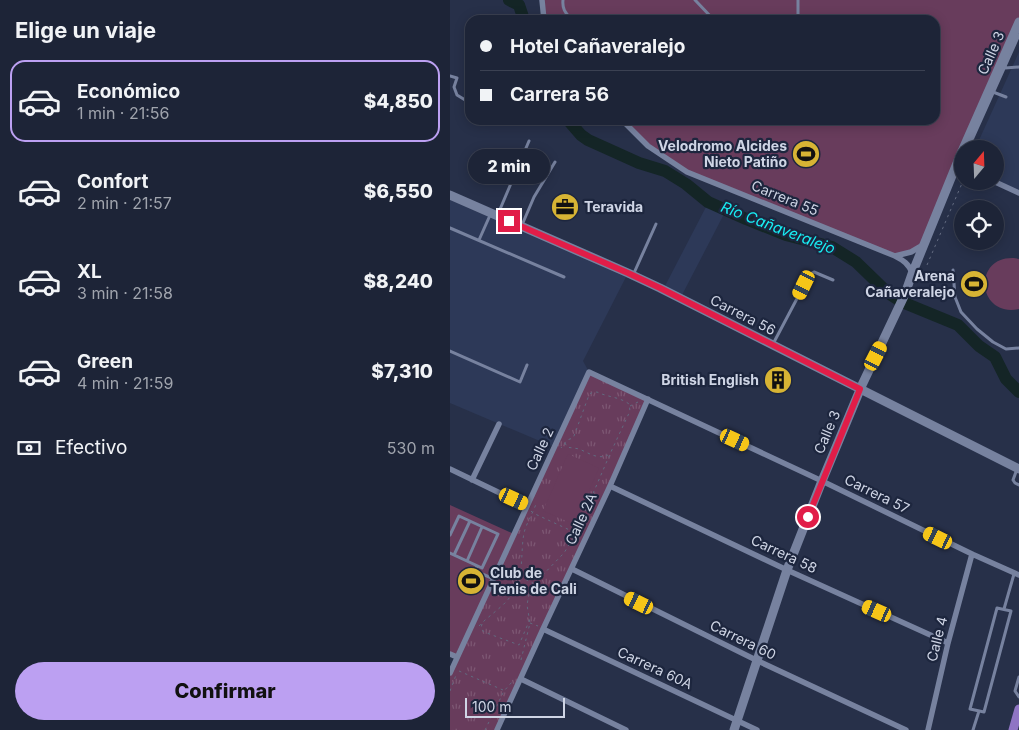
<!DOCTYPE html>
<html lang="es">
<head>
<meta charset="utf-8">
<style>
	body { margin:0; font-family:Inter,sans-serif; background:#2a3042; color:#f1f3f6; height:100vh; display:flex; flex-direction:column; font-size:19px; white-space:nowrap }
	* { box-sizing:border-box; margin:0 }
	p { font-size:16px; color:#a0a4ad }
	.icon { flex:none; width:28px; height:28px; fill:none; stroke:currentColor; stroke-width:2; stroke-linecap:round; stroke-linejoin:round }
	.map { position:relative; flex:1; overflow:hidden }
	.sheet { display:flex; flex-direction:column; background:#1d2437; width:450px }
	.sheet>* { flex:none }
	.top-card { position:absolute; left:15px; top:15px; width:475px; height:110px; border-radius:15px; box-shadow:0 2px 12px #0003,0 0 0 1px #3b4152; display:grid; align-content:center; height:110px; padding:0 15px; background:#1d2437 }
	.needle { width:32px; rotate:19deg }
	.tools { position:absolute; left:504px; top:140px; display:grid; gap:10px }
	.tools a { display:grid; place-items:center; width:50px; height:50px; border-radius:50%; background:#1d2437; box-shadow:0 2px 12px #0003,0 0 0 1px #3b4152; font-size:25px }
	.scale { position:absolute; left:15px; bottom:12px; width:100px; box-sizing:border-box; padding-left:5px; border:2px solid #cfd5e5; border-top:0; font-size:14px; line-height:18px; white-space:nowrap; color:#cfd5e5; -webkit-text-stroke:4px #1d263e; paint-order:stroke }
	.end { position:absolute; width:22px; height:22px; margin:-11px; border:6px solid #e11d48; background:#fff; box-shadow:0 0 0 2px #fff }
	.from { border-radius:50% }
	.bubble { position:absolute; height:35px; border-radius:18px; background:#1d2437; box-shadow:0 2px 12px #0003,0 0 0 1px #3b4152; font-size:16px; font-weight:800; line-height:35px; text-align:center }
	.car { position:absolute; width:15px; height:30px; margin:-15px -8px; border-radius:6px; box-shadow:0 0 4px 1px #0007; background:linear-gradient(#f5c518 24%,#345 0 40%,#f5c518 0 76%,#345 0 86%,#f5c518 0) }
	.top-card b { display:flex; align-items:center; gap:18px; height:48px; font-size:19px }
	.top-card b+b { border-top:1px solid #3b4152 }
	.top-card i { width:12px; height:12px; background:#f1f3f6 }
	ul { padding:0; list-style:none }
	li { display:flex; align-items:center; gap:15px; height:82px; margin:0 10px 8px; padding:0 5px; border:2px solid transparent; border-radius:15px }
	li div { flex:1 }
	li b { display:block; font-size:19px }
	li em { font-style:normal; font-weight:800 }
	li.current { border-color:#bca0f2 }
	li>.icon { width:45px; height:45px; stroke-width:1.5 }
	h2 { padding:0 15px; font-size:22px; line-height:60px }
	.pay { display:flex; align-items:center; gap:12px; height:55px; padding:0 15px; font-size:19px }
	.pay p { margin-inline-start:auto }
	.cta { display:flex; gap:10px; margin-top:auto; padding:10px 15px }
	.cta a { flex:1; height:58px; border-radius:30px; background:#bca0f2; color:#111; font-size:20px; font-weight:800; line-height:58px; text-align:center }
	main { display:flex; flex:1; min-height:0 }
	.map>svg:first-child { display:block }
</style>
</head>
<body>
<main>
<section class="sheet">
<h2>Elige un viaje</h2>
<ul>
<li class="current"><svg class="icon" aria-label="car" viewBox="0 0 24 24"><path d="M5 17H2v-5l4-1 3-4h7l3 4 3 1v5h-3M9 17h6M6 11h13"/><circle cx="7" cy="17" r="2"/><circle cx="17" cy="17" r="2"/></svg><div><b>Económico</b><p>1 min · 21:56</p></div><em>$4,850</em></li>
<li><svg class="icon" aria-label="car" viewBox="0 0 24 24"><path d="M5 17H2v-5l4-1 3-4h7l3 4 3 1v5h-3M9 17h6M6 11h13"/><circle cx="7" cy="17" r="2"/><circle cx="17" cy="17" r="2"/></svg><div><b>Confort</b><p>2 min · 21:57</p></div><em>$6,550</em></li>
<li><svg class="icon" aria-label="car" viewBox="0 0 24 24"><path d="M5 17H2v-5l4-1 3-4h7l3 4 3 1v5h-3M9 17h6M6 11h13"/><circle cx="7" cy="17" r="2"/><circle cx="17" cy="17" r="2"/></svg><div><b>XL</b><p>3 min · 21:58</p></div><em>$8,240</em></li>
<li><svg class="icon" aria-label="car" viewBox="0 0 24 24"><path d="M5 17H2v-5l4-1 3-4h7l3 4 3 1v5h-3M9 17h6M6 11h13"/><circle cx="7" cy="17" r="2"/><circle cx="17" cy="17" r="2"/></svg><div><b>Green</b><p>4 min · 21:59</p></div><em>$7,310</em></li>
</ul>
<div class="pay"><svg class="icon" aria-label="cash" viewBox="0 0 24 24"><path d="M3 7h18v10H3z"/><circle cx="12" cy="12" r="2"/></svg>Efectivo<p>530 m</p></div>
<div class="cta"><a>Confirmar</a></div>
</section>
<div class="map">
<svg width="569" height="730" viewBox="0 0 569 730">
	<defs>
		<pattern id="park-tufts" width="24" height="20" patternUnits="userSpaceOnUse" patternTransform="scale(1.25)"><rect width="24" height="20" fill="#683c5c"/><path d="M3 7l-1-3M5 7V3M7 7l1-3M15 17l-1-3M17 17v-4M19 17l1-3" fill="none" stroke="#7d5773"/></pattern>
	</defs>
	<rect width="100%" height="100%" fill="#273049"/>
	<path fill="#2d3958" d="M569 52V193L545 181V149H525Z
		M0 200 176 277 133 361 139 372 104 447 0 403Z
		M256 207 274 214 232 295 215 286Z"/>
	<path fill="url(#park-tufts)" d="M139 372 198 399 47 730H0V673Z"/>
	<path fill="#683c5c" d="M92 0H569V22L475 244 445 256 237 172 198 146 172 120H485V20H94Z
		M564 258 569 259V309C527 318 522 256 564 258Z
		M118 454 149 468 124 524 93 511Z
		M0 505 64 534 7 657 0 654Z"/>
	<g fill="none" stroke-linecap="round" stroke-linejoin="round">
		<path stroke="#142526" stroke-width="12" d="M59 0 69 5 74 20
			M118 120 131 135 138 140 158 149 189 163 215 171 236 184 258 202 296 219 336 235 382 247 406 262 438 293 452 302 508 325 529 346 545 357 556 379 569 392"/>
		<path stroke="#626a80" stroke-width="1" stroke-dasharray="2.5 4" stroke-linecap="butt" d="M477 265 513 181
			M180 406 188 402
			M115 443 117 447C121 448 125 448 129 449 139 453 148 460 158 455
			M81 511 83 513 126 533 129 538
			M54 569 69 576
			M71 573 73 575 87 580
			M70 579 72 578 82 582 83 584
			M80 623 88 626
			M32 624 31 628 34 632 69 645 80 619
			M29 626C38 616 52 608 60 597 75 579 70 554 74 533 76 524 83 513 86 504
			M71 660 80 623 77 605 79 594 83 585 114 553 126 533 160 454 180 411 179 404C170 397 157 397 147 392L141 393 139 395 124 436 123 438 117 440 111 448
			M9 671 53 690
			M0 691 6 675
			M35 730 54 691 62 682"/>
		<path stroke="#77829f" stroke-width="3" d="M113 0C112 10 116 13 122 20
			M245 0 264 20
			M348 0V20
			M555 68 569 67
			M0 76 7 78 4 87 7 95 20 103
			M543 92 556 97
			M522 140 569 35
			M48 214 79 141
			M72 225 84 197 105 162
			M0 228 114 277
			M29 240 41 213
			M503 270 505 297 511 312 527 329 543 342 556 349 569 348
			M184 273 206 224
			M323 344 360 274 364 272 383 280
			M0 351 70 382 77 365
			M567 469 563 480 565 483 569 485
			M0 535 9 516 48 534 32 568 0 553
			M4 555 20 521
			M17 561 32 527
			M27 566 25 571 44 579
			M547 608 561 611 534 712 520 709Z
			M554 609 564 574
			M569 677 565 691 569 697
			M523 730 529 711"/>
		<path stroke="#77829f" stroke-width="5.5" d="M92 0 94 20
			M172 120 198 146 237 172 445 256C453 260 459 264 462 273
			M543 181 569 193
			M445 256 461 252 473 245
			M0 469 77 506
			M22 480 49 424
			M160 486 337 570 498 643
			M122 569 308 661 456 730
			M93 629 307 730
			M0 654 7 657
			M0 673 139 372 372 481 522 554 569 575
			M71 679 176 730
			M47 730 93 629 160 486 198 399
			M478 730 498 643 522 554"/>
		<path stroke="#77829f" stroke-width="9" d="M513 149 569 22
			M0 195 178 273 210 288 569 469
			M284 730 337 570 372 481 412 385 455 294 462 274 512 151"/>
		<path stroke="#8f75c4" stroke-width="9" d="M563 730 569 709"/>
	</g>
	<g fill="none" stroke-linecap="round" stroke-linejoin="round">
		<path stroke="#e11d48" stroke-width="6" d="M59 221 178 273 210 288 410 389 358 517"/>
	</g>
	<defs>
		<symbol id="stadium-disc" viewBox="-11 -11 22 22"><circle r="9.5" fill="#d7b434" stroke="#1d263e"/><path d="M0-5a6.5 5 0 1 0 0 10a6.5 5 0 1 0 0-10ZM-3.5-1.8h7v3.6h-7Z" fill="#111"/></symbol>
		<symbol id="office-disc" viewBox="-11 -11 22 22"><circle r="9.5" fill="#d7b434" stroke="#1d263e"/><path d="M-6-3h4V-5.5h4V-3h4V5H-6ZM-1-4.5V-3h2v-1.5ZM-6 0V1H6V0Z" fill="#111"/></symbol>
		<symbol id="building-disc" viewBox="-11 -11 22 22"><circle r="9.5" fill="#d7b434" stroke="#1d263e"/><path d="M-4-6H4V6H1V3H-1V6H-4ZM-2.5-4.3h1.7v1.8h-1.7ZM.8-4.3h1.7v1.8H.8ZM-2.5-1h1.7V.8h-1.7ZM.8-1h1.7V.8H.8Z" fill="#111"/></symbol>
	</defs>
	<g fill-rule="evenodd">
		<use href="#stadium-disc" x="340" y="138" width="32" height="32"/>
		<use href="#office-disc" x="99" y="191" width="32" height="32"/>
		<use href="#stadium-disc" x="508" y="268" width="32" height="32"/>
		<use href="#building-disc" x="312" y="364" width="32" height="32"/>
		<use href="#stadium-disc" x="5" y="565" width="32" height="32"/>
	</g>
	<g text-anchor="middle" stroke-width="4.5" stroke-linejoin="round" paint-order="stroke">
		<g font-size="14" fill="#cfd5e5" stroke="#1d263e">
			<text transform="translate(541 53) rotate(-66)" y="5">Calle 3</text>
			<text transform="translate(335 198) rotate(22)" y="5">Carrera 55</text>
			<text transform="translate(293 315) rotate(27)" y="5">Carrera 56</text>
			<text transform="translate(377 432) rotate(-67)" y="5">Calle 3</text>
			<text transform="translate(90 449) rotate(-65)" y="5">Calle 2</text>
			<text transform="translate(427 494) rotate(26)" y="5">Carrera 57</text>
			<text transform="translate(131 519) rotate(-65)" y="5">Calle 2A</text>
			<text transform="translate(334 554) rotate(25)" y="5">Carrera 58</text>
			<text transform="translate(487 639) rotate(-76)" y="5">Calle 4</text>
			<text transform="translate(293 640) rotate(26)" y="5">Carrera 60</text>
			<text transform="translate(205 668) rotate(25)" y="5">Carrera 60A</text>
		</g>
		<g font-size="14" font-weight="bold" fill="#cfd5e5" stroke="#1d263e" text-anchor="end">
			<text x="337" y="151">Velodromo Alcides<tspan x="337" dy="16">Nieto Patiño</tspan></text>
			<text x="134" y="212" text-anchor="start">Teravida</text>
			<text x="505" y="281">Arena<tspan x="505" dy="16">Cañaveralejo</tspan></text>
			<text x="309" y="385">British English</text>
			<text x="40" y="578" text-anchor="start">Club de<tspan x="40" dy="16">Tenis de Cali</tspan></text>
		</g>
		<g font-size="15" font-style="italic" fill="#18edf3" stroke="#1d263e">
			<text transform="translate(328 228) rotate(21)" y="5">Río Cañaveralejo</text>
		</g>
	</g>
</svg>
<div class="tools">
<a><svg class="needle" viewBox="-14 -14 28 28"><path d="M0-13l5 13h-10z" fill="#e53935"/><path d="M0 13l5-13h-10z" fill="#a0a4ad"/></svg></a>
<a><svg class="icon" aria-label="locate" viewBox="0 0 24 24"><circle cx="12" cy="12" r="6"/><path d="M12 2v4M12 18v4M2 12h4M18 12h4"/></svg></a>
</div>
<div class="scale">100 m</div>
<i class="end from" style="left:358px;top:517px"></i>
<i class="end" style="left:59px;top:221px"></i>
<div class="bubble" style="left:18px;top:149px;width:82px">2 min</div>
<i class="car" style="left:354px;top:285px;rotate:206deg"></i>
<i class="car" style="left:426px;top:356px;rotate:27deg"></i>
<i class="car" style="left:285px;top:440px;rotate:115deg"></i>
<i class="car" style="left:64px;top:499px;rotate:115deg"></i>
<i class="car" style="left:488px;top:538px;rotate:296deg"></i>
<i class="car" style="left:189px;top:603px;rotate:296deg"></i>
<i class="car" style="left:427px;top:611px;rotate:294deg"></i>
<div class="top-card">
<b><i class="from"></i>Hotel Cañaveralejo</b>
<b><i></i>Carrera 56</b>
</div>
</div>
</main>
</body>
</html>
